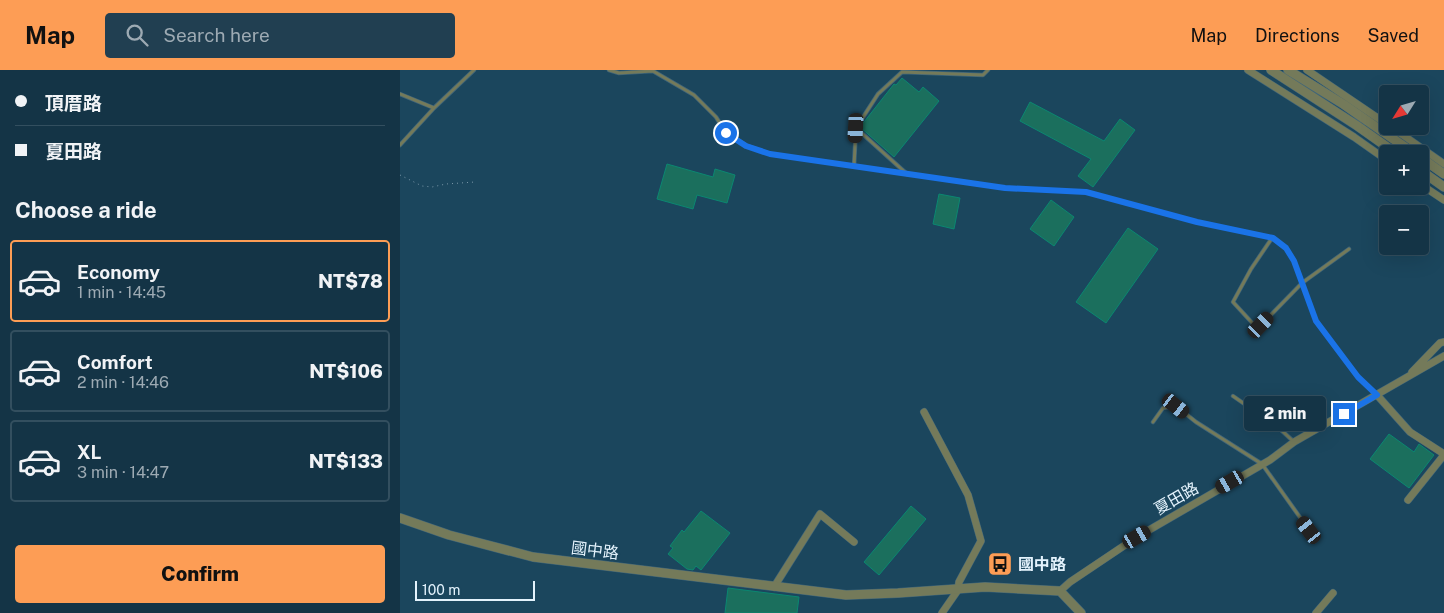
<!DOCTYPE html>
<html lang="en">
<head>
<meta charset="utf-8">
<style>
	body { margin:0; font-family:"Public Sans","Noto Sans TC",sans-serif; background:#213f51; color:#f1f3f6; height:100vh; display:flex; flex-direction:column; font-size:19px; white-space:nowrap }
	* { box-sizing:border-box; margin:0 }
	p { font-size:16px; color:#9daab3 }
	.icon { flex:none; width:28px; height:28px; fill:none; stroke:currentColor; stroke-width:2; stroke-linecap:round; stroke-linejoin:round }
	.map { position:relative; flex:1; overflow:hidden }
	.drawer { display:flex; flex-direction:column; background:#143446; width:400px }
	.drawer>* { flex:none }
	.banner { display:grid; align-content:center; height:110px; padding:0 15px; background:#143446 }
	.needle { width:32px; rotate:233deg }
	.controls { position:absolute; left:979px; top:15px; display:grid; gap:10px }
	.controls a { display:grid; place-items:center; width:50px; height:50px; border-radius:5px; background:#143446; box-shadow:0 5px 20px #0002,0 0 0 1px #334f5f; font-size:25px }
	.scale { position:absolute; left:15px; bottom:12px; width:120px; box-sizing:border-box; padding-left:5px; border:2px solid #e3f2fc; border-top:0; font-size:14px; line-height:18px; white-space:nowrap; color:#e3f2fc; -webkit-text-stroke:4px #1b465d; paint-order:stroke }
	.end { position:absolute; width:22px; height:22px; margin:-11px; border:6px solid #1a73e8; background:#fff; box-shadow:0 0 0 2px #fff }
	.from { border-radius:50% }
	.bubble { position:absolute; height:35px; border-radius:5px; background:#143446; box-shadow:0 5px 20px #0002,0 0 0 1px #334f5f; font-size:16px; font-weight:800; line-height:35px; text-align:center }
	.car { position:absolute; width:15px; height:30px; margin:-15px -8px; border-radius:6px; box-shadow:0 0 4px 1px #0007; background:linear-gradient(#222 24%,#8ab4d8 0 40%,#222 0 76%,#8ab4d8 0 86%,#222 0) }
	.banner b { display:flex; align-items:center; gap:18px; height:48px; font-size:19px }
	.banner b+b { border-top:1px solid #334f5f }
	.banner i { width:12px; height:12px; background:#f1f3f6 }
	ul { padding:0; list-style:none }
	li { display:flex; align-items:center; gap:15px; height:82px; margin:0 10px 8px; padding:0 5px; border:2px solid #334f5f; border-radius:5px }
	li div { flex:1 }
	li b { display:block; font-size:19px }
	li em { font-style:normal; font-weight:800 }
	li.active { border-color:#fd9d55 }
	li>.icon { width:45px; height:45px; stroke-width:1.5 }
	h2 { padding:0 15px; font-size:22px; line-height:60px }
	.action { display:flex; gap:10px; margin-top:auto; padding:10px 15px }
	.action a { flex:1; height:58px; border-radius:5px; background:#fd9d55; color:#111; font-size:20px; font-weight:800; line-height:58px; text-align:center }
	header { display:flex; align-items:center; gap:30px; box-sizing:border-box; height:70px; padding:0 25px; background:#fd9d55; color:#111 }
	header strong { font-size:24px }
	nav { display:flex; gap:28px; margin-inline-start:auto; font-size:18px }
	.search { width:350px; height:45px; background:#213f51; display:flex; align-items:center; gap:12px; box-sizing:border-box; padding:0 18px; border-radius:5px; color:#9daab3; font-size:19px }
	main { display:flex; flex:1; min-height:0 }
	.map>svg:first-child { display:block }
</style>
</head>
<body>
<header>
<strong>Map</strong>
<div class="search"><svg class="icon" aria-label="search" viewBox="0 0 24 24"><circle cx="10" cy="10" r="6"/><path d="M15 15l6 6"/></svg>Search here</div>
<nav><a>Map</a><a>Directions</a><a>Saved</a></nav>
</header>
<main>
<section class="drawer">
<div class="banner">
<b><i class="from"></i>頂厝路</b>
<b><i></i>夏田路</b>
</div>
<h2>Choose a ride</h2>
<ul>
<li class="active"><svg class="icon" aria-label="car" viewBox="0 0 24 24"><path d="M5 17H2v-5l4-1 3-4h7l3 4 3 1v5h-3M9 17h6M6 11h13"/><circle cx="7" cy="17" r="2"/><circle cx="17" cy="17" r="2"/></svg><div><b>Economy</b><p>1 min · 14:45</p></div><em>NT$78</em></li>
<li><svg class="icon" aria-label="car" viewBox="0 0 24 24"><path d="M5 17H2v-5l4-1 3-4h7l3 4 3 1v5h-3M9 17h6M6 11h13"/><circle cx="7" cy="17" r="2"/><circle cx="17" cy="17" r="2"/></svg><div><b>Comfort</b><p>2 min · 14:46</p></div><em>NT$106</em></li>
<li><svg class="icon" aria-label="car" viewBox="0 0 24 24"><path d="M5 17H2v-5l4-1 3-4h7l3 4 3 1v5h-3M9 17h6M6 11h13"/><circle cx="7" cy="17" r="2"/><circle cx="17" cy="17" r="2"/></svg><div><b>XL</b><p>3 min · 14:47</p></div><em>NT$133</em></li>
</ul>
<div class="action"><a>Confirm</a></div>
</section>
<div class="map">
<svg width="1044" height="543" viewBox="0 0 1044 543">
	<rect width="100%" height="100%" fill="#1b465d"/>
	<path fill="#1b6f5d" stroke="#0b8771" d="M502 8 519 22 523 17 539 31 494 87 460 57 494 14 496 15Z
		M630 32 704 71 720 49 735 60 693 117 678 106 691 89 620 51Z
		M267 94 313 107 315 99 335 105 327 133 297 125 293 139 257 129Z
		M539 124 560 128 554 159 533 154Z
		M651 130 674 147 654 176 630 159Z
		M728 158 758 179 706 253 676 232Z
		M989 364 1014 382 1019 374 1034 385 1009 418 970 389Z
		M511 436 526 449 479 505 464 492Z
		M301 441 330 463 301 500 296 496 293 500 287 499 268 484 273 478 270 476 282 460 284 462Z
		M328 518 399 527 397 543H325Z"/>
	<g fill="none" stroke-linecap="round" stroke-linejoin="round">
		<defs>
			<path id="service" d="M209 0 219 3 253 1 294 25 316 47 326 63 347 76 370 84 605 118 686 122 797 152 873 168 886 178 894 191 916 251 958 307 977 325
				M0 24 34 38
				M456 58 507 104
				M0 75 34 38 74 0
				M454 96 456 58 478 24 502 2 583 5 588 0
				M872 168 851 199 833 232 856 257 861 255 902 213 949 179
				M833 326 879 358 893 371
				M753 352 763 338 776 336 796 352 862 394 909 460"/>
			<path id="minor" d="M848 0 954 67 988 91
				M907 0 988 55
				M990 56 1044 94
				M1020 114 1044 130
				M1012 302 1040 273 1044 272
				M977 325 1010 362 1044 384
				M524 342 568 425 581 471 559 512 558 520 542 543
				M1008 430 1044 385
				M374 517 420 444 454 472
				M660 521 670 512 737 467 870 390 894 372 1044 286
				M916 543 933 523"/>
			<path id="tertiary" d="M871 0 956 55 997 84
				M888 0 943 34 1015 84
				M1020 87 1044 104
				M1020 100 1044 117
				M0 448 49 465 133 487 446 525 498 523 585 517 660 521 681 543"/>
		</defs>
		<use href="#service" stroke="#3f657a" stroke-width="4.5"/>
		<use href="#minor" stroke="#3f657a" stroke-width="8"/>
		<use href="#tertiary" stroke="#3f657a" stroke-width="10"/>
		<path stroke="#7c99aa" stroke-width="1" stroke-dasharray="1 4" stroke-linecap="butt" d="M0 105 22 116 32 117 46 114 75 112"/>
		<use href="#service" stroke="#747a5a" stroke-width="3"/>
		<use href="#minor" stroke="#747a5a" stroke-width="7"/>
		<use href="#tertiary" stroke="#747a5a" stroke-width="9"/>
	</g>
	<g fill="none" stroke-linecap="round" stroke-linejoin="round">
		<path stroke="#1a73e8" stroke-width="6" d="M326 63 346 76 370 84 605 118 686 122 797 152 873 168 886 178 894 191 916 251 958 307 977 325 944 344"/>
	</g>
	<defs>
		<symbol id="bus-square" viewBox="-11 -11 22 22"><rect x="-9" y="-9" width="18" height="18" rx="4" fill="#fd9d55" stroke="#1b465d"/><path d="M-5-6H5V4H4V6H2V4H-2V6H-4V4H-5ZM-3.5-4V0h7V-4ZM-3.5 1.2v1.5H-2V1.2ZM2 1.2v1.5H3.5V1.2Z" fill="#111"/></symbol>
	</defs>
	<g fill-rule="evenodd">
		<use href="#bus-square" x="586" y="480" width="28" height="28"/>
	</g>
	<g text-anchor="middle" stroke-width="4" stroke-linejoin="round" paint-order="stroke">
		<g font-size="16" fill="#e3f2fc" stroke="#1b465d">
			<text transform="translate(776 428) rotate(-30)" y="6">夏田路</text>
			<text transform="translate(195 480) rotate(7)" y="6">國中路</text>
		</g>
		<g font-size="16" font-weight="bold" fill="#e3f2fc" stroke="#1b465d" text-anchor="start">
			<text x="618" y="500">國中路</text>
		</g>
	</g>
</svg>
<div class="controls">
<a><svg class="needle" viewBox="-14 -14 28 28"><path d="M0-13l5 13h-10z" fill="#e53935"/><path d="M0 13l5-13h-10z" fill="#9daab3"/></svg></a>
<a>+</a>
<a>−</a>
</div>
<div class="scale">100 m</div>
<i class="end from" style="left:326px;top:63px"></i>
<i class="end" style="left:944px;top:344px"></i>
<div class="bubble" style="left:844px;top:326px;width:82px">2 min</div>
<i class="car" style="left:456px;top:58px;rotate:183deg"></i>
<i class="car" style="left:861px;top:255px;rotate:44deg"></i>
<i class="car" style="left:776px;top:336px;rotate:128deg"></i>
<i class="car" style="left:830px;top:412px;rotate:240deg"></i>
<i class="car" style="left:909px;top:460px;rotate:323deg"></i>
<i class="car" style="left:737px;top:467px;rotate:60deg"></i>
</div>
</main>
</body>
</html>
